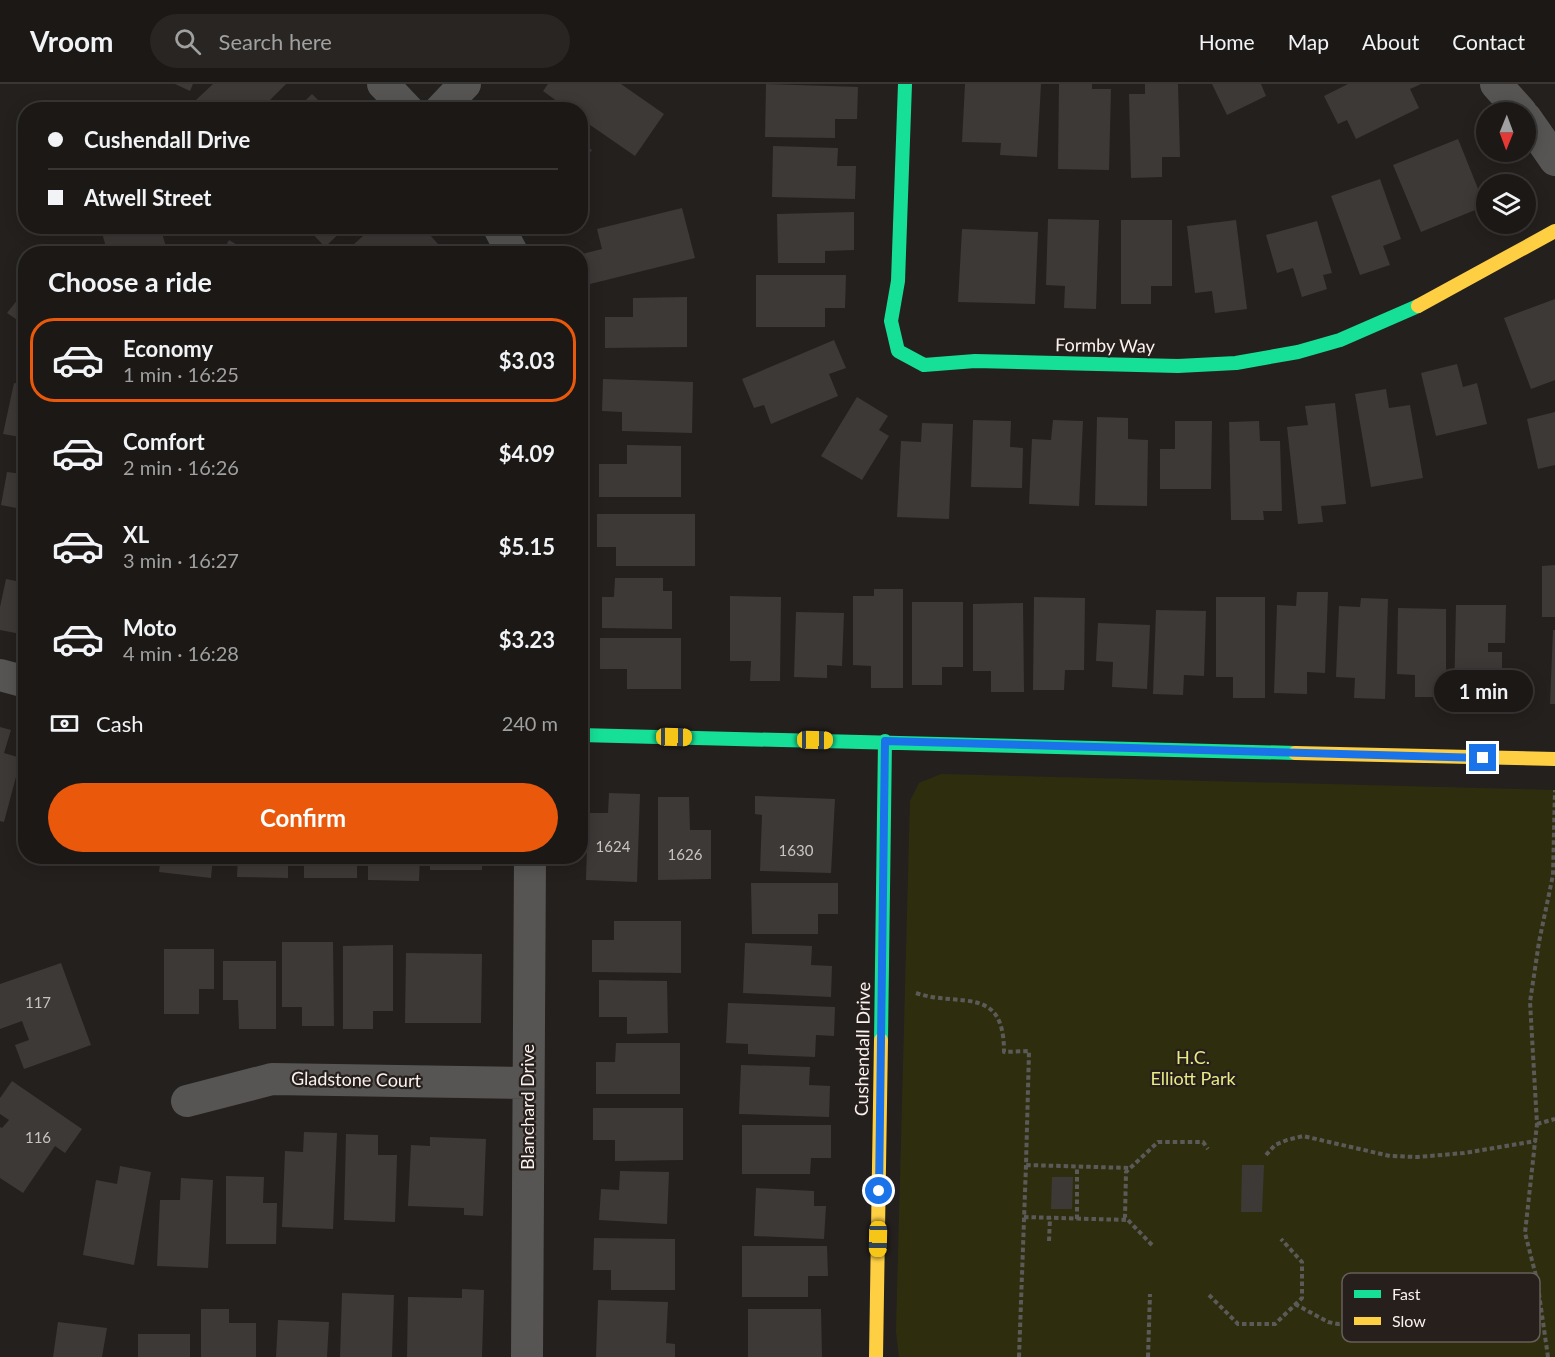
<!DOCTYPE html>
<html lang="en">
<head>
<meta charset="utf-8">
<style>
	body { margin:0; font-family:Lato,sans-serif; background:#282523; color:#f1f3f6; height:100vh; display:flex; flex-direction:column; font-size:22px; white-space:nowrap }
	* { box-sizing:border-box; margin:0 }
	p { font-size:20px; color:#a0a0a1 }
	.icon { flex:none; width:33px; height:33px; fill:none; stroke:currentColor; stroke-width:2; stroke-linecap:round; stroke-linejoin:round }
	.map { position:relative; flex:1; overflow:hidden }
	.sheet { position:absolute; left:18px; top:162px; width:570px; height:618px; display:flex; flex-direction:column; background:#1b1816; border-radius:24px; box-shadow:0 3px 15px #0003,0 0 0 2px #393735 }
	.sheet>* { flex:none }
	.hud { position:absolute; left:18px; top:18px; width:570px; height:132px; border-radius:24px; box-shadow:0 3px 15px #0003,0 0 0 2px #393735; display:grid; align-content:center; height:132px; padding:0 30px; background:#1b1816 }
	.needle { width:39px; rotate:181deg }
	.buttons { position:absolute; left:1476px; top:18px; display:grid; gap:12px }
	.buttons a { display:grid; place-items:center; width:60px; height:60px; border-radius:50%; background:#1b1816; box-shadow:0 3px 15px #0003,0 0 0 2px #393735; font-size:30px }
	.end { position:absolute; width:27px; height:27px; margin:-14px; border:8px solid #1a73e8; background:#fff; box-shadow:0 0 0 3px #fff }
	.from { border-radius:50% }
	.bubble { position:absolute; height:42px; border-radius:21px; background:#1b1816; box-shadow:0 3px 15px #0003,0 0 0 2px #393735; font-size:20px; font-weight:700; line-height:42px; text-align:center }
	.car { position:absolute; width:18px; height:36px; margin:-18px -9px; border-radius:8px; box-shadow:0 0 4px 2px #0007; background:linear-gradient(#f5c518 24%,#345 0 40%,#f5c518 0 76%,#345 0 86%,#f5c518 0) }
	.hud b { display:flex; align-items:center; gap:21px; height:57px; font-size:22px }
	.hud b+b { border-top:2px solid #393735 }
	.hud i { width:15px; height:15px; background:#f1f3f6 }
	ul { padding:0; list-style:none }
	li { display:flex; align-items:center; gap:18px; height:84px; margin:0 12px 9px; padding:0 18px; border:3px solid transparent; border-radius:24px }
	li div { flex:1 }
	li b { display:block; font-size:22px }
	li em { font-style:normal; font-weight:700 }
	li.current { border-color:#ea580c }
	li>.icon { width:54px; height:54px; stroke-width:1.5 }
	h2 { padding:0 30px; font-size:27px; line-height:72px }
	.pay { display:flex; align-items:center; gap:15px; height:66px; padding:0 30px; font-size:22px }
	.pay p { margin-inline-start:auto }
	.button { display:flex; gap:12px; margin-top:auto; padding:12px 30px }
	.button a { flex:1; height:69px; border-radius:36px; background:#ea580c; color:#fff; font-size:24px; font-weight:700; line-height:69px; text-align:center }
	header { display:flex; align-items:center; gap:36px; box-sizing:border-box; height:84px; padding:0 30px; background:#1b1816; border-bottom:2px solid #393735 }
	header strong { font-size:28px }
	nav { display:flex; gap:33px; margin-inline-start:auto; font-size:21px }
	.search { width:420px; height:54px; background:#282523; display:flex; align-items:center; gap:15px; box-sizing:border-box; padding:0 21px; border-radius:33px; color:#a0a0a1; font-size:22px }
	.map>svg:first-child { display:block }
</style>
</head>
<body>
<header>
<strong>Vroom</strong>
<div class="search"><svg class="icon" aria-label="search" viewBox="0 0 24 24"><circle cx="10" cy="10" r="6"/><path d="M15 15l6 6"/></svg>Search here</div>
<nav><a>Home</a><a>Map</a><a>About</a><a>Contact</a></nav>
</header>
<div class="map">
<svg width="1555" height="1273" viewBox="0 0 1555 1273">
	<rect width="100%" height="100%" fill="#24201e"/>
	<path fill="#2e2e0e" d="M941 690 1555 706V1273H899L896 1248 910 717 919 699Z"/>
	<path fill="#3d3937" d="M175 0H193L190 7Z
		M213 0H286L260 26H206L196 16Z
		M548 0H621L664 30 635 72 580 34V26H569L543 7Z
		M766 0 858 3 857 35H835V54L765 53Z
		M965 0H1041L1037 73 1000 71 1001 59 962 58Z
		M1059 0H1092V5H1111L1109 86 1058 85Z
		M1145 0H1178L1180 73H1162V93L1131 94 1129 10H1145Z
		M1212 0H1261L1266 12 1227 31Z
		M1348 0H1421L1410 5 1419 24 1356 55 1347 36 1338 40 1324 12Z
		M312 10 328 26H296Z
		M1458 55 1485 122 1421 148 1393 81Z
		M580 58 592 66 580 81Z
		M773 62 838 64 837 82H856L855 115 772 113Z
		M1380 95 1401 155 1383 162 1390 181 1360 191 1331 112Z
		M682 124 695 174 590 200 582 170 602 165 597 145Z
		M854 128V166L825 167V179H778L777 130Z
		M1048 135 1099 136 1096 225 1064 224 1065 202 1046 201Z
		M1121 136H1172V202H1151V220H1121Z
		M1236 136 1247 225 1215 229 1212 207 1195 209 1187 142Z
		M1317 137 1332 189 1323 191 1327 205 1302 213 1293 184 1277 189 1266 151Z
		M100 142H160L168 170H108Z
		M305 142H347L325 163Z
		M374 142H422L438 160 428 170H361L353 161Z
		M962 145 1038 148 1035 220 958 218Z
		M229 156 252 170H221Z
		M756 191H846L845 224H825V243H756Z
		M26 205V242L7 229Z
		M687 213V263L605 264V233H633V214Z
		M1555 215V296L1531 305 1504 234Z
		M834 256 846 284 829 290 838 312 771 340 764 321 754 324 742 295Z
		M1457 280 1463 303 1477 299 1487 340 1436 352 1421 289Z
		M603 295 693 298 692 349 622 347V328L602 327Z
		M14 299 26 301V354L3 350Z
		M1386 305 1389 324 1410 321 1423 394 1371 403 1355 310Z
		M857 313 888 332 879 346 889 352 862 396 821 372Z
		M1335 319 1346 420 1321 422 1323 438 1298 440 1287 343 1308 341 1305 322Z
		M1555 328V381L1538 385 1527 335Z
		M1097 333 1128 334V355L1148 356 1147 422 1095 421Z
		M973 336 1011 337 1010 363 1023 364 1022 404 971 403Z
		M1053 336 1083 337 1079 422 1029 420 1032 355 1051 356Z
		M1175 337H1212L1211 405H1160V365H1175Z
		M1259 337 1260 357H1280L1282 427H1263L1264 436H1231L1229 338Z
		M922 339 953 340 949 435 897 433 901 357 921 358Z
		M627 361 681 362V413H599V380H627Z
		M24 378 26 426 1 421 7 388 22 390Z
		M597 430H695V482H616V463H597Z
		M24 458H26V488L19 487Z
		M1555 481V533H1542V482Z
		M615 494H663V507H672V545L602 544V513H614Z
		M6 495 26 499V551L0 546V523Z
		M874 505H903V604H871V582L853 581V512H874Z
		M1297 508H1328L1325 589 1307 588V610L1274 609 1277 521 1296 522Z
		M730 512 781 513 780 597H750L751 577H730Z
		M1034 513 1085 514 1084 586H1065L1064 606H1033Z
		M1216 513H1265V614H1233V593H1216Z
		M1361 514 1388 515 1385 615 1354 614 1355 594 1336 593 1339 522 1360 523Z
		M912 518H963V583H942V601H912Z
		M1023 519 1024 608H991V587H973V520Z
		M1456 521H1506L1505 559H1488V568H1502V596H1488L1487 617H1454Z
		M1398 524 1446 525V613H1415V591L1397 590Z
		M1156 526 1206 527 1204 592 1184 591 1183 611 1153 610Z
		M796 528 844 529 842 582 827 581V594L794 593Z
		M1098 539 1150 541 1147 605 1112 603 1113 578 1096 577Z
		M1553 546H1555V620H1550Z
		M600 554H681V605H627V585H600Z
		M0 643 11 646 4 669 21 674 4 738 0 737Z
		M609 709 640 710 637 798 586 796 588 729H608Z
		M755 712 835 715 831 789 760 787 762 731 755 730Z
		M658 713H689L690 746H711V795L658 796Z
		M26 718V746L17 743Z
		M107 772H143L142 780Z
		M161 772H213L211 794 159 788Z
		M238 772H288V794L237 793Z
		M304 772H357V794H304Z
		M368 772H420L419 797 368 796Z
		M430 772H482V786H430Z
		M751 799H838V830H818V850H752Z
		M614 837H681V889L592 888V856H614Z
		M282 858H333L334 942H302V923H282Z
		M745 859 812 862 811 881 832 882 831 913 743 909Z
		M393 861V927H373V945H343V862Z
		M164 865H214V905H199V930H164Z
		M406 869 482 870 481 939H405Z
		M223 877H276V945H239L238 916H223Z
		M61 879 91 961 24 985 15 961 29 956 22 937 0 945V900Z
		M599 896 667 897 668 949 627 950V933H599Z
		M728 919 835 923 834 952 816 951 815 973 748 970V960L726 959Z
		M616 959H680V1010H596V978H615Z
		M741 981 810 983 809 1001 830 1002 829 1033 739 1030Z
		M12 997 82 1045 65 1069 55 1062 23 1109 0 1094V1043L2 1044 9 1036 0 1030V1014Z
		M593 1024H683V1076L615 1077V1056H593Z
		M742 1041H831V1074H811L810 1090H742Z
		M304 1048 337 1049 333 1145 282 1143 285 1067 303 1068Z
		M346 1050 378 1051V1071H397L395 1138 344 1136Z
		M430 1053 486 1055 483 1132 464 1131V1124L408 1122 411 1061 430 1062Z
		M1242 1081H1264L1262 1128H1241Z
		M120 1082 151 1088 134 1181 83 1171 96 1096 117 1100Z
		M620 1087 669 1088 667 1140 599 1136 601 1105 619 1106Z
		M226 1092 264 1093 263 1119H277L276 1160H226Z
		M1052 1093H1073L1072 1125H1051Z
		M181 1094 213 1096 208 1184 157 1182 160 1116H180Z
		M756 1104 814 1107V1122H826L824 1155 754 1152Z
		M594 1154 675 1155V1206H611V1186H593Z
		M742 1162H827L828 1192H808V1213H742Z
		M462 1205 484 1206 482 1273H407L408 1213 462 1214Z
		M342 1209 394 1211 392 1273H340Z
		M598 1216 668 1218 666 1259 675 1260V1273H596Z
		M201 1225H229V1239H256V1273H201Z
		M748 1225H821L822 1273H748Z
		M278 1236 329 1238 327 1273H276Z
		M58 1238 107 1244 102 1273H53Z
		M138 1250H190V1273H138Z"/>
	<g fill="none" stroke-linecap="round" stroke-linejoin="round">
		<path stroke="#5b5a59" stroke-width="4" stroke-dasharray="4.5 3" stroke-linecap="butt" d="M916 909C961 924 1004 900 1004 968L1029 967 1026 1081 1130 1084
			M1537 1040 1555 1035
			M1266 1071 1275 1061 1287 1056 1303 1052 1390 1072 1418 1073 1464 1069 1536 1057
			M1024 1133 1127 1136
			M1077 1135V1083
			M1049 1157 1050 1134
			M1152 1161 1125 1133 1126 1088 1158 1058H1203L1208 1065
			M1209 1211 1238 1240H1275L1302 1214V1178L1281 1155
			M1295 1220 1328 1238 1338 1240 1350 1238 1406 1206 1423 1200 1537 1196
			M1019 1273 1026 1081
			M1148 1273 1150 1210
			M1548 1273 1537 1196 1525 1149 1537 1040 1530 918 1539 858 1553 791 1555 706"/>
		<path stroke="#575554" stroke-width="32" d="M383 0 408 26
			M1496 0 1521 28
			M440 26 465 0
			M1526 34 1555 76
			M498 142 513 170
			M0 591 26 598
			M187 1017 272 995 528 999
			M527 1273 530 772"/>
		<path stroke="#16e098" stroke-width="14" d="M905 0 898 197 891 237 898 267 924 281 975 277 1178 282 1236 279 1298 268 1340 256 1418 222
			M580 651 1295 669
			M881 956 885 657"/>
		<path stroke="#ffcf43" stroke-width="14" d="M1418 222 1555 147
			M1295 669 1555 675
			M876 1273 881 956"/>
	</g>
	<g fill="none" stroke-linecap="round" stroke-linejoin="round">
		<path stroke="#1a73e8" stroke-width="8" d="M879 1107 885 657 1483 674"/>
	</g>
	<g text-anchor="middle" stroke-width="4.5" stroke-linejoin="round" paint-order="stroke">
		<g font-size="15" fill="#c9c4c2">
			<text x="613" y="768">1624</text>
			<text x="796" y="772">1630</text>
			<text x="685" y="776">1626</text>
			<text x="38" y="924">117</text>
			<text x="38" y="1059">116</text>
		</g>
		<g font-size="18" fill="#f8f2f0" stroke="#271f1b">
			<text transform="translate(1105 262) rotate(1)" y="6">Formby Way</text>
			<text transform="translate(863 965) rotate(-89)" y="6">Cushendall Drive</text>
			<text transform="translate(356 996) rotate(1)" y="6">Gladstone Court</text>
			<text transform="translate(528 1023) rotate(-90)" y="6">Blanchard Drive</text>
		</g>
		<g font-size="18" fill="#e7ea85" stroke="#271f1b">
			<text x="1193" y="980">H.C.<tspan x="1193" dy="21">Elliott Park</tspan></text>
		</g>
	</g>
	<rect x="1342" y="1189" width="198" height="69" rx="9" fill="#271f1b" stroke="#665e5b" stroke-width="1.5"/>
	<rect x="1354" y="1206" width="27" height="8" fill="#16e098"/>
	<rect x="1354" y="1233" width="27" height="8" fill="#ffcf43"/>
	<g font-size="16" fill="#f8f2f0">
		<text x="1392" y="1216">Fast</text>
		<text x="1392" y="1243">Slow</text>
	</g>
</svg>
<div class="buttons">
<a><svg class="needle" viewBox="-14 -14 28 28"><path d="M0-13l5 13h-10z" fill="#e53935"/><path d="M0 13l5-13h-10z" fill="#a0a0a1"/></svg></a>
<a><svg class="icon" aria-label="layers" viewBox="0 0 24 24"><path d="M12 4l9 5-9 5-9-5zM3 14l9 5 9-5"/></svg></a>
</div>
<i class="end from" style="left:879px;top:1107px"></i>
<i class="end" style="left:1483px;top:674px"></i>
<div class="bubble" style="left:1434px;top:586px;width:99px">1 min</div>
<i class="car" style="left:674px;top:653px;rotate:91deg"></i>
<i class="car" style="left:815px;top:656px;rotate:91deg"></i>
<i class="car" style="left:878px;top:1155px;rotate:181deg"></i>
<div class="hud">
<b><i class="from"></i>Cushendall Drive</b>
<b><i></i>Atwell Street</b>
</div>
<section class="sheet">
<h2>Choose a ride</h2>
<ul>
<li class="current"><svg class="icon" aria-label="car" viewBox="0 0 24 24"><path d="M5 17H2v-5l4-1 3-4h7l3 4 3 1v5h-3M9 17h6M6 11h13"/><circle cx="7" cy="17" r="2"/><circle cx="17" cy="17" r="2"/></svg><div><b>Economy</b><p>1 min · 16:25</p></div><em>$3.03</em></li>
<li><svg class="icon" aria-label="car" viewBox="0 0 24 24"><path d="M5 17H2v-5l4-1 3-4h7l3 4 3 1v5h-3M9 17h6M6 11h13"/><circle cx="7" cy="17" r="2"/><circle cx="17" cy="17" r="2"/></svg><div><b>Comfort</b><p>2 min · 16:26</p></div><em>$4.09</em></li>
<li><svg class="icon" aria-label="car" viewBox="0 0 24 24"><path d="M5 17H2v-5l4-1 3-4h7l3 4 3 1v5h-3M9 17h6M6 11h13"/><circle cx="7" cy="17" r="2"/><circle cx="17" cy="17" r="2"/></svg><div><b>XL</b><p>3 min · 16:27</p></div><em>$5.15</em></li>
<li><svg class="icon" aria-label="car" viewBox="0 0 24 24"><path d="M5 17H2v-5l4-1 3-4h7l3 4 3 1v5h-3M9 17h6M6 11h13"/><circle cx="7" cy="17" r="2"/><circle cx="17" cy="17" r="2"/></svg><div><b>Moto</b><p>4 min · 16:28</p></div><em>$3.23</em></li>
</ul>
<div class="pay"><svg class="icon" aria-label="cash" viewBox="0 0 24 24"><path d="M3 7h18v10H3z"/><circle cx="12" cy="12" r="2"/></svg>Cash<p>240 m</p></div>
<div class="button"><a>Confirm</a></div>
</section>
</div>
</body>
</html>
